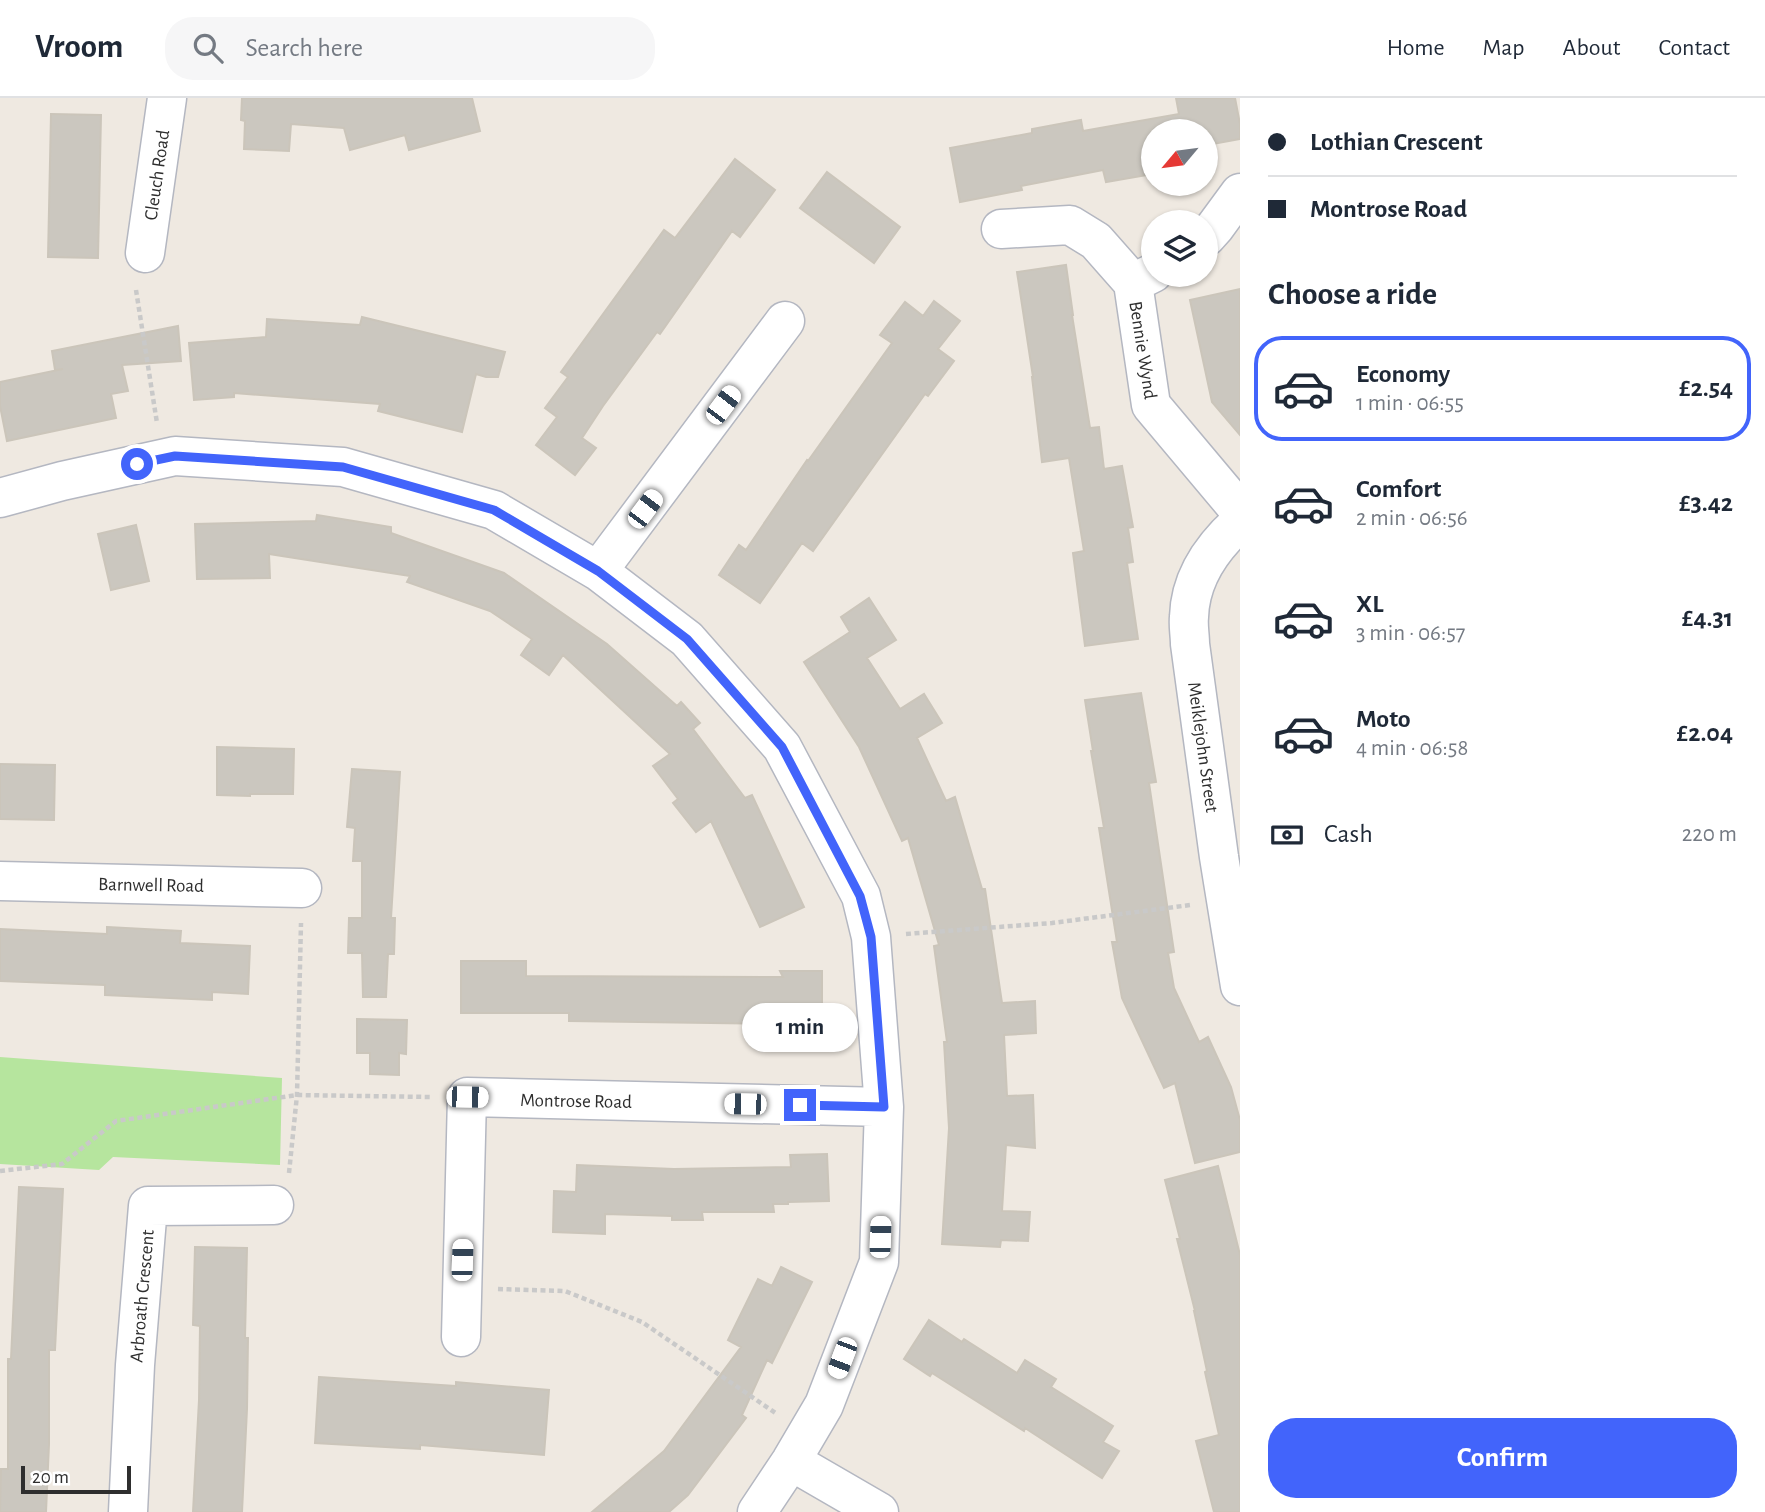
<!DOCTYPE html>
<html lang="en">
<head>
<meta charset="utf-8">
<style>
	body { margin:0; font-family:"Alegreya Sans",sans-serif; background:#f6f6f7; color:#1f2937; height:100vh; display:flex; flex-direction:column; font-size:26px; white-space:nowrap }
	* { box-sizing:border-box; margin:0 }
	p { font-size:23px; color:#747a83 }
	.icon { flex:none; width:38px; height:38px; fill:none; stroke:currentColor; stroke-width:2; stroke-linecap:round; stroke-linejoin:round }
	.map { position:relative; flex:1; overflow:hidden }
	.panel { display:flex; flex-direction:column; background:#fff; width:525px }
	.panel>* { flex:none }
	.top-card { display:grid; align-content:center; height:154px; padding:0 28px; background:#fff }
	.needle { width:46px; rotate:241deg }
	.fabs { position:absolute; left:1141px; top:21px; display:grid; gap:14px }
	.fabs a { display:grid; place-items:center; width:77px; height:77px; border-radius:50%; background:#fff; box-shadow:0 2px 5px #0004; font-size:35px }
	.scale { position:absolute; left:21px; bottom:18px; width:110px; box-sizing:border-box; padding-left:7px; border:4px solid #2e2e2e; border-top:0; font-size:19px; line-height:24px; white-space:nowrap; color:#2e2e2e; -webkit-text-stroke:5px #fff; paint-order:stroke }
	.end { position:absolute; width:32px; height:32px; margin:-16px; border:9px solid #4264fb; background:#fff; box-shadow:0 0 0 4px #fff }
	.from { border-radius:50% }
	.bubble { position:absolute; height:49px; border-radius:24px; background:#fff; box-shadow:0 2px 5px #0004; font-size:23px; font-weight:600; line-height:49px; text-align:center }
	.car { position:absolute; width:21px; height:42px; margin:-21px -10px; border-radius:9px; box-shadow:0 0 5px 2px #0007; background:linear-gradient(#fff 24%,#345 0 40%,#fff 0 76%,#345 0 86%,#fff 0) }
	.top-card b { display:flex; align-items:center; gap:24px; height:66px; font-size:26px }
	.top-card b+b { border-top:2px solid #e0e1e3 }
	.top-card i { width:18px; height:18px; background:#1f2937 }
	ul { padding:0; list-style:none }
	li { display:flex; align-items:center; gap:21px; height:105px; margin:0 14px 10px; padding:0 14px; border:4px solid transparent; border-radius:28px }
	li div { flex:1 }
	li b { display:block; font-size:26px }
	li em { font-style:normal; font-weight:600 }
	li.selected { border-color:#4264fb }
	li>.icon { width:63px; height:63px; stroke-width:1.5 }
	h2 { padding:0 28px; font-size:32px; line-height:84px }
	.pay { display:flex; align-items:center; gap:18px; height:77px; padding:0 28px; font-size:26px }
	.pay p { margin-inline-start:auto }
	.primary-button { display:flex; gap:14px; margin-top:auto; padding:14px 28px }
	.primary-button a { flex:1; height:80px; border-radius:28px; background:#4264fb; color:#fff; font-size:28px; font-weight:600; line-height:80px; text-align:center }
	header { display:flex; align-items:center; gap:42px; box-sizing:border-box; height:98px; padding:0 35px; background:#fff; border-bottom:2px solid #e0e1e3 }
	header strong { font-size:33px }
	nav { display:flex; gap:38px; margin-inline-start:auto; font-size:24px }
	.search { width:490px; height:63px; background:#f6f6f7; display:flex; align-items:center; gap:18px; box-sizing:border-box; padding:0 24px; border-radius:28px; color:#747a83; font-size:26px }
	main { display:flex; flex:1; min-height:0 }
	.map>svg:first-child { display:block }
</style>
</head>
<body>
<header>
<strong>Vroom</strong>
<div class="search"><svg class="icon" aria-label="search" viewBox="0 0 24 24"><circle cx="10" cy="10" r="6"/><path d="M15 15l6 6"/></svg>Search here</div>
<nav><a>Home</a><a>Map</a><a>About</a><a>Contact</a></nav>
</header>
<main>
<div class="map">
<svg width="1240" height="1414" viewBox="0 0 1240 1414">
	<rect width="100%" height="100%" fill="#efe9e1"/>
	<path fill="#b6e59e" d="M0 959 282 980 280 1067 113 1059 99 1072 0 1066Z"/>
	<path fill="#cbc7bf" stroke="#cbc5ba" stroke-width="2" d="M242 0H472L480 33 409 52 405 37 350 52 344 30 291 26 289 53 244 51 245 23 241 22Z
		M1176 0H1235L1240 26V41L1207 47 1209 57H1206V33H1153V76L1106 84 1103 72 1021 88 1022 92 960 104 950 50 1032 35V31L1081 22 1083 33 1179 16Z
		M51 16 101 17 98 160 48 159Z
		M735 61 775 92 740 139 732 133 660 236 657 234 603 308 582 340 596 350 575 377 536 347 557 319 545 310 568 279 561 274 664 132 675 140Z
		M827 74 900 129 874 165 800 110Z
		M1066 167 1073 217H1072L1090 330 1099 329 1104 371 1122 368 1133 429 1128 430 1133 464 1127 465 1138 541 1085 548 1073 455 1084 453 1069 360 1042 364 1032 279H1033L1017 174Z
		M1240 191V337L1212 304 1190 202Z
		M934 203 960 223 938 251 954 263 928 298 925 296 813 453 802 445 760 505 719 477 739 447 746 452 807 362 808 363 892 245 880 237 905 204 923 218Z
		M362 219 505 254 498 279H486L476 276 462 334 378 313 380 306 234 295V299L194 302 189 245 266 239 267 221 360 227Z
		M178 228 181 263 122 267 128 293 111 296 116 320 7 343 0 308V284L63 271 55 272 52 253Z
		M317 417 391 429V435L504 475 607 546 677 608 681 604 700 625 693 631 745 700 752 697 804 809 760 829 711 723 696 734 673 705 678 701 653 668 670 656 563 557 549 577 521 557 532 541 490 513 407 484 410 478 269 456 270 480 197 481 195 426 316 423Z
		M136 427 149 483 111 492 98 436Z
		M869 500 896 542 867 560 900 611 924 596 942 625 917 640 946 703 955 699 982 791H985L1002 905 1035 903 1036 935 1004 937 1007 998 1033 997 1035 1050 1006 1047 1002 1113 1030 1114 1028 1143 1001 1142 1000 1149 942 1146 949 1030 944 944H947L934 848 939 847 908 740 902 743 859 649 804 564 850 534 841 519Z
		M1141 595 1156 684 1149 685 1174 854 1168 855 1174 890 1199 944 1208 939 1231 989 1240 1022V1054L1195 1065 1175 985 1164 990 1122 900 1112 844H1117L1099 730H1104L1091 653H1093L1085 602Z
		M217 649 294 651 293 696H250V698L217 697Z
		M0 666 55 667 54 722 0 721Z
		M352 671 400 674 391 820H395L394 856H388L386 899H363L362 855H348L349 820H362V763H353L355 730 347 729Z
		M107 829 181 833 180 845 250 848 248 896 212 894V902L105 897V887L0 883V831L107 836Z
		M461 863H526V878L783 879 780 873H822V938H784V926L569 923V915H461Z
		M357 921 407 922 406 956 399 955V977L370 976V955H357Z
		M827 1056 829 1103 788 1104V1106H773L774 1114H702L703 1122H672V1118L605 1116V1136L553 1134 554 1093 576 1094 577 1067 674 1071 791 1069 790 1057Z
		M1218 1068 1240 1157V1414H1214L1196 1343 1219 1337 1205 1274 1207 1273 1194 1213H1195L1177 1141H1180L1165 1082Z
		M19 1089 63 1091 55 1252H49V1346L46 1414H0L1 1371H8V1261H11Z
		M195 1149 247 1150 245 1240H248L247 1311 242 1414H193L199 1302 200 1228 193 1227Z
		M781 1169 812 1184 772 1265 767 1262 742 1317 746 1320 688 1397 669 1414H592L664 1353 741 1249 728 1242 758 1181 772 1188Z
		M929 1222 962 1244 964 1241 1017 1275 1025 1262 1056 1281 1051 1289 1113 1328 1103 1344 1119 1353 1102 1380 1025 1330 1024 1333 932 1275 930 1278 904 1261Z
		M319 1279 456 1288V1284L549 1292 544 1357 420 1347V1351L315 1345Z"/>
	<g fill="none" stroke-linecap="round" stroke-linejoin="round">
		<defs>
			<path id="minor" d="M1001 131 1070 127 1096 143 1133 185
				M1206 139 1215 129 1240 95
				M145 155 167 0
				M1153 175 1133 185 1151 307 1240 413
				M0 400 62 383 175 358 343 369 494 412 598 473 687 541 782 649 861 798 871 839 884 1009 879 1164 824 1307 791 1363 757 1414
				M1240 424C1212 449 1190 481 1189 519 1188 528 1190 537 1190 546L1219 759 1240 888
				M598 473 785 223
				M0 783 302 790
				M461 1239 467 999 884 1009
				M791 1363 879 1414
				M128 1414 135 1267 148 1108 274 1107"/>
		</defs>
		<use href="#minor" stroke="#b4b7c1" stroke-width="41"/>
		<path stroke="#c9c9c9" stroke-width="4.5" stroke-dasharray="5 3.5" stroke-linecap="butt" d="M136 192 157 325
			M906 836 1052 825 1190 807
			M0 1073 62 1066 116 1023 297 997 431 999
			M289 1075 297 997 301 825
			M498 1191 565 1193 642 1224 777 1316"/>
		<use href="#minor" stroke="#fff" stroke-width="38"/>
	</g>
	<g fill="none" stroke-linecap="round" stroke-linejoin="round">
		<path stroke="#4264fb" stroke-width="9" d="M137 366 175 358 343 369 494 412 598 473 687 541 782 649 860 798 871 839 884 1009 800 1007"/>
	</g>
	<g text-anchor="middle" stroke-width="5" stroke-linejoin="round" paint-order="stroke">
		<g font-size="19" fill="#2e2e2e" stroke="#fff">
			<text transform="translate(156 77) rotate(-82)" y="7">Cleuch Road</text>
			<text transform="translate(1144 252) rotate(81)" y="7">Bennie Wynd</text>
			<text transform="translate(1204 649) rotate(82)" y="7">Meiklejohn Street</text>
			<text transform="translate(151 786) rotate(1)" y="7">Barnwell Road</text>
			<text transform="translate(576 1002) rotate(1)" y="7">Montrose Road</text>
			<text transform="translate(141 1198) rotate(-85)" y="7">Arbroath Crescent</text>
		</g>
	</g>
</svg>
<div class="fabs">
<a><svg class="needle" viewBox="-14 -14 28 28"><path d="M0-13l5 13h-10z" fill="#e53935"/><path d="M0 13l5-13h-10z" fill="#747a83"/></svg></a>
<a><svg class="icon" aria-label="layers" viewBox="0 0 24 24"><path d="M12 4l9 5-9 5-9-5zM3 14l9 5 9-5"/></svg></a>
</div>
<div class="scale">20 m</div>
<i class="end from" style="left:137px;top:366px"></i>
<i class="end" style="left:800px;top:1007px"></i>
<div class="bubble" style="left:742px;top:905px;width:116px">1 min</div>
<i class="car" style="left:723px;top:307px;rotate:37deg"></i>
<i class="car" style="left:645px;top:411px;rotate:37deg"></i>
<i class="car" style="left:467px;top:999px;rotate:91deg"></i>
<i class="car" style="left:745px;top:1006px;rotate:271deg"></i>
<i class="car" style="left:880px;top:1139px;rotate:2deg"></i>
<i class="car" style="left:462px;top:1162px;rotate:2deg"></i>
<i class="car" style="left:842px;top:1260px;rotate:201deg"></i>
</div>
<section class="panel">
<div class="top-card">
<b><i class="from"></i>Lothian Crescent</b>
<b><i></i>Montrose Road</b>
</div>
<h2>Choose a ride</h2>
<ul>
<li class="selected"><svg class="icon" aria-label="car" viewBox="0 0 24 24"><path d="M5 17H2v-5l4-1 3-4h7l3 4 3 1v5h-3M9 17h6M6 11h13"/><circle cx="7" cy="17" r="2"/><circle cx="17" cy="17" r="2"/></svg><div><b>Economy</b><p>1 min · 06:55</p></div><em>£2.54</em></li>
<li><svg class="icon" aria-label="car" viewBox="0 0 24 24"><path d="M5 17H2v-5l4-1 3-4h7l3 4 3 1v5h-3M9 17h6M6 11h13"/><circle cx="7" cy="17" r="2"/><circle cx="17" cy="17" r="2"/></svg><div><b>Comfort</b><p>2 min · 06:56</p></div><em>£3.42</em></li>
<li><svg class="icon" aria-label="car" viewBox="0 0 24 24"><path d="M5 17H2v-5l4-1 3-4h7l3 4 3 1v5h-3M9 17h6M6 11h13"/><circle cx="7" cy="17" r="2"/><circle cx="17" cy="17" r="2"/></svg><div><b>XL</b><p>3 min · 06:57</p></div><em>£4.31</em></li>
<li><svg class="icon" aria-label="car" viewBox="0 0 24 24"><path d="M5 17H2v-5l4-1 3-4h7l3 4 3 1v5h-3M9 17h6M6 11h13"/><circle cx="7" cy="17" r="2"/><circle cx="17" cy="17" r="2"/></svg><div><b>Moto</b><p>4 min · 06:58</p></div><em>£2.04</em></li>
</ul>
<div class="pay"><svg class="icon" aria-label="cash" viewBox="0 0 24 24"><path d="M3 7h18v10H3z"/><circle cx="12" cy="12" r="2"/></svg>Cash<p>220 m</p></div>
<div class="primary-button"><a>Confirm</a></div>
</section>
</main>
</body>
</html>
